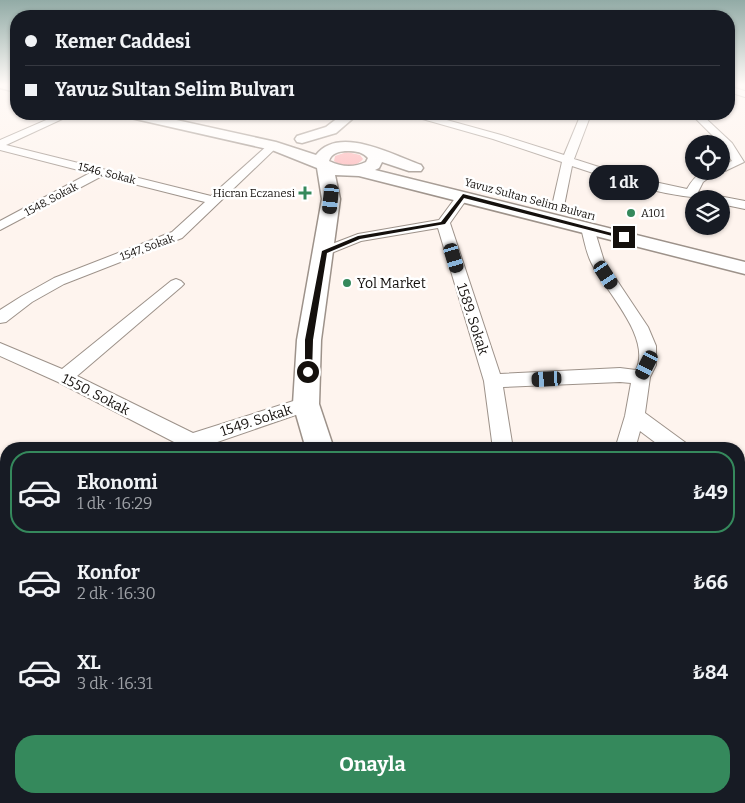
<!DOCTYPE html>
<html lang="tr">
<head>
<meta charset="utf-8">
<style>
	body { margin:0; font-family:Bitter,serif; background:#20242c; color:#f1f3f6; height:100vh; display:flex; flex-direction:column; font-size:19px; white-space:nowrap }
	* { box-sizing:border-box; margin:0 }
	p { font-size:16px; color:#9ea1a6 }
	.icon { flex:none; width:28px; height:28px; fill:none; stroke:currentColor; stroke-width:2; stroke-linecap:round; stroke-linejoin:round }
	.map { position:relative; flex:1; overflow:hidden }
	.details { position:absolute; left:0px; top:442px; width:745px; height:361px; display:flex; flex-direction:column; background:#171b24; border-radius:20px 20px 0 0; box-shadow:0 1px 4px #0004 }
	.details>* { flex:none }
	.banner { position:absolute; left:10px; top:10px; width:725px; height:110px; border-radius:20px; box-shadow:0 1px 4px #0004; display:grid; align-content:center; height:110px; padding:0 15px; background:#171b24 }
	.fabs { position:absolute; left:685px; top:135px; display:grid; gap:10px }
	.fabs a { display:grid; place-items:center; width:45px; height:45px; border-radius:50%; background:#171b24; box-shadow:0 1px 4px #0004; font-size:25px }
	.end { position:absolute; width:22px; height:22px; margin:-11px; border:6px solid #14100d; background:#fff; box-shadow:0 0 0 2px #fff }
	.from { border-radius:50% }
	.bubble { position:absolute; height:35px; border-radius:18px; background:#171b24; box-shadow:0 1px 4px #0004; font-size:16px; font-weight:700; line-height:35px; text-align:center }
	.car { position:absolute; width:15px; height:30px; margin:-15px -8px; border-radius:6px; box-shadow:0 0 4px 1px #0007; background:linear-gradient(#222 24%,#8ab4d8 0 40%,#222 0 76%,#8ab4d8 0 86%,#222 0) }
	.banner b { display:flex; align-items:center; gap:18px; height:48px; font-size:19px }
	.banner b+b { border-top:1px solid #363941 }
	.banner i { width:12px; height:12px; background:#f1f3f6 }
	ul { padding:9px 0 0; list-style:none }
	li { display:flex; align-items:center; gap:15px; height:82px; margin:0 10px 8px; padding:0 5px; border:2px solid transparent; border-radius:20px }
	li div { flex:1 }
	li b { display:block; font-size:19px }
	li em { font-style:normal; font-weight:700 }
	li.on { border-color:#35895c }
	li>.icon { width:45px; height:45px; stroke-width:1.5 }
	.primary-button { display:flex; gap:10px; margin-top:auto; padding:10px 15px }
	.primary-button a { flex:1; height:58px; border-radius:20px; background:#35895c; color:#fff; font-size:20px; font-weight:700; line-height:58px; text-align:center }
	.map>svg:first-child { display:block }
</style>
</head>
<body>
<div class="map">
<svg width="745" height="803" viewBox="0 0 745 803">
	<rect width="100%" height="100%" fill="#fef4ee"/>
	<path fill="#fdbabc" d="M347 152 360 155 363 159C356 168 342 168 334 161L335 156Z"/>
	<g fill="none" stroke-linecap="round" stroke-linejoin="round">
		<defs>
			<path id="street" d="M729 86 745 91V97L729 92Z
				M60 114H73L6 145 211 196 269 144 273 143 278 146 182 238 64 284 32 302 6 322 0 323V310L22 296 54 278 172 232 205 202 102 176 0 230V221L90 173 0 150V140Z
				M410 114H425L501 135 564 155 581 114H591L574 159 627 176 687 189C697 172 702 171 721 171V165L732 161 721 144 695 118 687 114H701L732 143 744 162 725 171 717 172 703 182 698 192 745 201V209L721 204V199C671 199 620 182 572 166L564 206 562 209H554L552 206 562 162 493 139 412 116Z
				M463 192 469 196 450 223 500 374 620 368 636 370C652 337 605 291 591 262 586 252 584 239 581 228L583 225H593L604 261 648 327 656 346V365L650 377 645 413 686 443 689 449H664L640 431 635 449H615L625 416 631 383 620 382 503 387 513 449H493L484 381 438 228 361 241 324 256 317 252 319 249 358 234 439 220 459 193Z
				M176 279 181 281 184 284 181 287 77 376 193 433 306 397 313 399 315 404 313 409 197 449H173L174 442 58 382 0 356V343L62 369 171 281Z
				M739 483 745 486V508L739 505Z
				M6 533V557L0 559V535Z
				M67 798H104L102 803H64Z
				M510 798H543L541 803H507Z"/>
			<path id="secondary" d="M0 84H16V92L0 88Z
				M124 114H149L276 142 316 155C339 125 393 155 421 165L423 168 421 171H409L382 162 379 168 375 170 745 262V274L359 176 335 175 340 199 321 340 319 404 334 449H306L293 404 297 340 322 199 317 168 272 150 131 118ZM348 151C356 151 363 152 368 158L366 162C353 168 342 167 329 161 331 153 340 151 348 151Z
				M343 114H358L336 133 302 143 297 142 295 139 297 136 326 127Z
				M438 798H483L485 803H440Z"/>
		</defs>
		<use href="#street" stroke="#9d928a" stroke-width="2"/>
		<use href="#secondary" stroke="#9d928a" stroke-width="3"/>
		<use href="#street" fill="#fff" fill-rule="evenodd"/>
		<use href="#secondary" fill="#fff" fill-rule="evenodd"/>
	</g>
	<linearGradient id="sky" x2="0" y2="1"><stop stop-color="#92aba6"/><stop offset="0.43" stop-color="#fffaf7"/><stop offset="1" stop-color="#fffaf7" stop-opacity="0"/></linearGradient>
	<rect width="745" height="197" fill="url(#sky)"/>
	<path fill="#14100d" d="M463 194 627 237 624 239 464 198 445 224 360 239 327 253 313 340 312 372 310 374H305V340L322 251 358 236 441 222Z"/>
	<g fill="#35895c" stroke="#fff" stroke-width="2">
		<path d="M302.5 185.5h5v5h5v5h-5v5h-5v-5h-5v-5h5z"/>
		<circle cx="631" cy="213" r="5"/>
		<circle cx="347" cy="283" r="5"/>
	</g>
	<g text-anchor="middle" stroke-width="5" stroke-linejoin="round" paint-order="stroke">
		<g font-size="11" fill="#14100d" stroke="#fff">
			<text transform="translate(107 173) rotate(14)" y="4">1546. Sokak</text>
			<text transform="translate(51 199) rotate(-28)" y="4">1548. Sokak</text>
			<text transform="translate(530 199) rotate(15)" y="4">Yavuz Sultan Selim Bulvarı</text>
			<text transform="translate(147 247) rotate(-20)" y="4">1547. Sokak</text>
		</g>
		<g font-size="11" fill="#14100d" stroke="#fff" text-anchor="end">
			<text x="295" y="197">Hicran Eczanesi</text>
			<text x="641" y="217" text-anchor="start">A101</text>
		</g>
		<g font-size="14" fill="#14100d" stroke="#fff" text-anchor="start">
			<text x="357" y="288">Yol Market</text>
		</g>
		<g font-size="14" fill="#14100d" stroke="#fff">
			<text transform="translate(473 319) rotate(72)" y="5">1589. Sokak</text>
			<text transform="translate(96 394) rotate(27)" y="5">1550. Sokak</text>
			<text transform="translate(256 420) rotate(-18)" y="5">1549. Sokak</text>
		</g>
	</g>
</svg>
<div class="fabs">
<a><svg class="icon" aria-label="locate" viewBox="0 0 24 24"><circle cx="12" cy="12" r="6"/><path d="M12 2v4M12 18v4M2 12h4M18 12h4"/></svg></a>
<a><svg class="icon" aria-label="layers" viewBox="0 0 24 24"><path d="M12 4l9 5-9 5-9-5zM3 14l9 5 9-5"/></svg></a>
</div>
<i class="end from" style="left:308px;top:372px"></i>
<i class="end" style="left:624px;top:237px"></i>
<div class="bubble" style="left:589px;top:165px;width:70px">1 dk</div>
<i class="car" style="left:331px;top:199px;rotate:186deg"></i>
<i class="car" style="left:454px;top:258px;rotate:163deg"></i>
<i class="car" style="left:606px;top:275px;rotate:147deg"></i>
<i class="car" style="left:647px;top:365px;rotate:207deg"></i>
<i class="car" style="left:547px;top:379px;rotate:267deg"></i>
<div class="banner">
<b><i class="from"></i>Kemer Caddesi</b>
<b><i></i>Yavuz Sultan Selim Bulvarı</b>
</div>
<section class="details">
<ul>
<li class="on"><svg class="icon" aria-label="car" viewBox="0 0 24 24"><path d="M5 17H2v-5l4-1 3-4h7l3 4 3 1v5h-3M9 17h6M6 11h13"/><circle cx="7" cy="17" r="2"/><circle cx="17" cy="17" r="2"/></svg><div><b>Ekonomi</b><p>1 dk · 16:29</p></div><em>₺49</em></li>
<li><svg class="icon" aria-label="car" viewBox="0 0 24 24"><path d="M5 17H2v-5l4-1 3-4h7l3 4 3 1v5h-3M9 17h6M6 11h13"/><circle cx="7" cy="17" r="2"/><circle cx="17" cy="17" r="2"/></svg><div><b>Konfor</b><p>2 dk · 16:30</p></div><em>₺66</em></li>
<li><svg class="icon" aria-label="car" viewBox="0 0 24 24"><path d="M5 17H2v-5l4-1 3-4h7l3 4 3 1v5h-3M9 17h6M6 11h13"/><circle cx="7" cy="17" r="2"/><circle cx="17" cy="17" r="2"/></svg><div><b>XL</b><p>3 dk · 16:31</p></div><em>₺84</em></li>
</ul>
<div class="primary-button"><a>Onayla</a></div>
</section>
</div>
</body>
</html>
